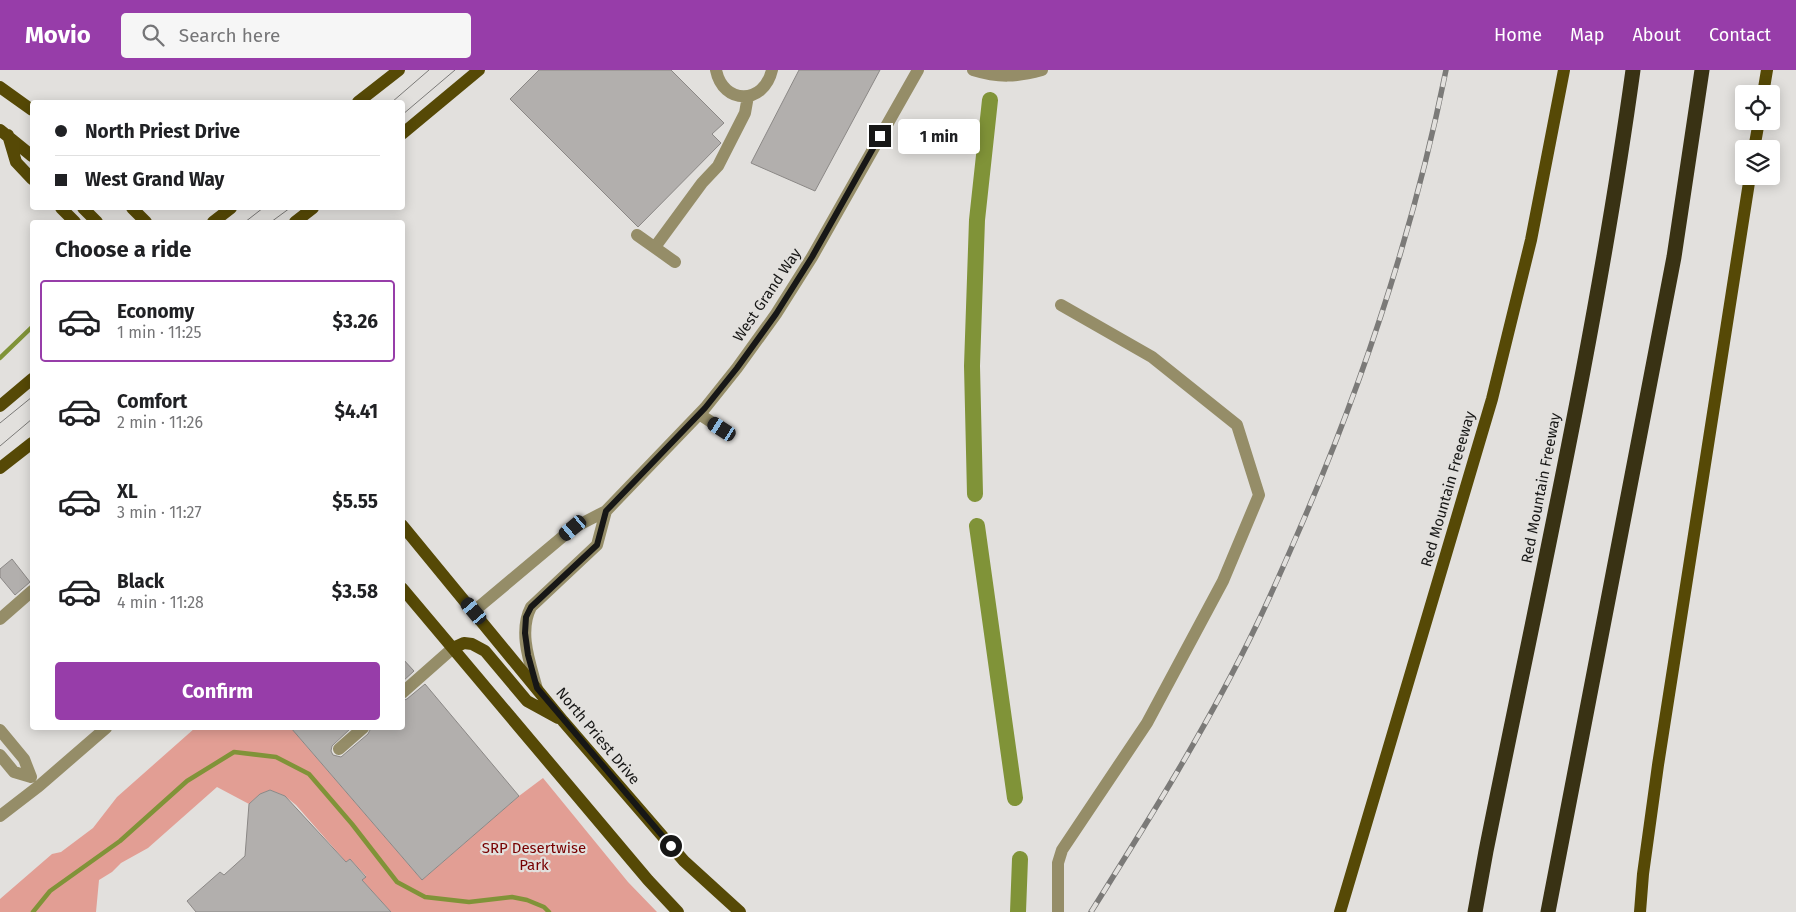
<!DOCTYPE html>
<html lang="en">
<head>
<meta charset="utf-8">
<style>
	body { margin:0; font-family:"Fira Sans",sans-serif; background:#f6f6f6; color:#202124; height:100vh; display:flex; flex-direction:column; font-size:19px; white-space:nowrap }
	* { box-sizing:border-box; margin:0 }
	p { font-size:16px; color:#757577 }
	.icon { flex:none; width:28px; height:28px; fill:none; stroke:currentColor; stroke-width:2; stroke-linecap:round; stroke-linejoin:round }
	.map { position:relative; flex:1; overflow:hidden }
	.panel { position:absolute; left:30px; top:150px; width:375px; height:510px; display:flex; flex-direction:column; background:#fff; border-radius:5px; box-shadow:0 2px 12px #0003 }
	.panel>* { flex:none }
	.guide { position:absolute; left:30px; top:30px; width:375px; height:110px; border-radius:5px; box-shadow:0 2px 12px #0003; display:grid; align-content:center; height:110px; padding:0 25px; background:#fff }
	.tools { position:absolute; left:1735px; top:15px; display:grid; gap:10px }
	.tools a { display:grid; place-items:center; width:45px; height:45px; border-radius:5px; background:#fff; box-shadow:0 2px 12px #0003; font-size:25px }
	.end { position:absolute; width:22px; height:22px; margin:-11px; border:6px solid #171716; background:#fff; box-shadow:0 0 0 2px #fff }
	.from { border-radius:50% }
	.bubble { position:absolute; height:35px; border-radius:5px; background:#fff; box-shadow:0 2px 12px #0003; font-size:16px; font-weight:700; line-height:35px; text-align:center }
	.car { position:absolute; width:15px; height:30px; margin:-15px -8px; border-radius:6px; box-shadow:0 0 4px 1px #0007; background:linear-gradient(#222 24%,#8ab4d8 0 40%,#222 0 76%,#8ab4d8 0 86%,#222 0) }
	.guide b { display:flex; align-items:center; gap:18px; height:48px; font-size:19px }
	.guide b+b { border-top:1px solid #e0e0e0 }
	.guide i { width:12px; height:12px; background:#202124 }
	ul { padding:0; list-style:none }
	li { display:flex; align-items:center; gap:15px; height:82px; margin:0 10px 8px; padding:0 15px; border:2px solid transparent; border-radius:5px }
	li div { flex:1 }
	li b { display:block; font-size:19px }
	li em { font-style:normal; font-weight:700 }
	li.active { border-color:#973da9 }
	li>.icon { width:45px; height:45px; stroke-width:1.5 }
	h2 { padding:0 25px; font-size:22px; line-height:60px }
	.primary-button { display:flex; gap:10px; margin-top:auto; padding:10px 25px }
	.primary-button a { flex:1; height:58px; border-radius:5px; background:#973da9; color:#fff; font-size:20px; font-weight:700; line-height:58px; text-align:center }
	header { display:flex; align-items:center; gap:30px; box-sizing:border-box; height:70px; padding:0 25px; background:#973da9; color:#fff }
	header strong { font-size:24px }
	nav { display:flex; gap:28px; margin-inline-start:auto; font-size:18px }
	.search { width:350px; height:45px; background:#f6f6f6; display:flex; align-items:center; gap:12px; box-sizing:border-box; padding:0 18px; border-radius:5px; color:#757577; font-size:19px }
	.map>svg:first-child { display:block }
</style>
</head>
<body>
<header>
<strong>Movio</strong>
<div class="search"><svg class="icon" aria-label="search" viewBox="0 0 24 24"><circle cx="10" cy="10" r="6"/><path d="M15 15l6 6"/></svg>Search here</div>
<nav><a>Home</a><a>Map</a><a>About</a><a>Contact</a></nav>
</header>
<div class="map">
<svg width="1796" height="842" viewBox="0 0 1796 842">
	<rect width="100%" height="100%" fill="#e2e0dd"/>
	<path fill="#e29e94" d="M195 658H291L422 810 519 726 543 708 628 812 657 842H391L362 810 366 806 350 789 346 792 296 735 285 726 270 720 260 724 249 734 217 717 148 778 121 793 112 802 99 810 96 842H0V829L52 784 61 782 93 758 117 727Z"/>
	<g fill="none" stroke-linecap="round" stroke-linejoin="round">
		<path stroke="#809338" stroke-width="4.5" d="M0 288 32 257
			M33 842 50 821 120 771 187 711 234 682 276 687 309 704 352 754 397 812 425 827 469 832 512 827 527 830 544 837 549 842"/>
		<path stroke="#809338" stroke-width="16" d="M975 424 972 296 977 150 990 30
			M977 456 1015 728
			M1018 842 1020 789"/>
	</g>
	<path fill="#b2afad" stroke="#8b8886" d="M539 0H671L724 53 712 64 721 73 638 157 510 29Z
		M799 0H880L815 121 751 93Z
		M12 489 30 512 15 525 0 507V499Z
		M402 588 414 601 402 612Z
		M425 614 519 726 422 810 291 658H351L332 676 331 681 333 685 341 687 368 664 371 658H402V631L407 629Z
		M270 720 285 726 346 792 350 789 366 807 362 810 391 842H196L187 831 220 802 224 805 245 786 249 734 260 724Z"/>
	<g fill="none" stroke-linecap="round" stroke-linejoin="round">
		<path stroke="#958d68" stroke-width="12" d="M716 0C723 35 764 35 772 0
			M973 0C999 8 1016 7 1042 0
			M637 165 675 192
			M655 177 702 113 718 96 745 43 748 26
			M699 344 722 359
			M474 541 573 458 606 441 705 338 737 298 776 244 812 187 918 0
			M0 549 32 521
			M537 619C530 593 518 562 531 537L597 475 606 441
			M402 623 453 578
			M0 660 24 689 31 707
			M339 679 363 658
			M0 685 14 702 31 707
			M0 746 39 716 106 658
			M1058 842V793L1062 780 1147 653 1223 511 1259 425 1237 355 1152 287 1061 235"/>
		<path stroke="#564906" stroke-width="12" d="M0 17 32 40
			M1763 24 1767 0
			M358 32 399 0
			M0 60 32 86
			M402 64 479 0
			M8 65 16 92 32 109
			M1754 79 1759 51
			M61 138 75 152
			M83 138 97 152
			M132 138 146 152
			M213 152 231 138
			M295 152 313 138
			M0 336 32 309
			M0 398 32 373
			M402 455 563 651 684 791 740 842
			M402 518 648 810 678 842
			M453 578 464 573 472 574 485 581 527 631 558 648
			M1340 842 1492 329 1531 170 1564 0
			M1640 842 1643 804 1658 695 1750 106"/>
		<path stroke="#393214" stroke-width="15" d="M1475 842 1486 781C1538 521 1597 262 1633 0
			M1548 842 1674 187 1702 0"/>
		<path stroke="#7b7a78" stroke-width="1" d="M392 32 429 0
			M402 45 455 0
			M245 152 263 138
			M271 152 290 138
			M0 353 32 327
			M0 376 32 349"/>
		<defs>
			<path id="rail" d="M1091 842C1150 748 1209 654 1257 554 1271 525 1284 495 1297 465 1362 316 1414 160 1446 0"/>
		</defs>
		<use href="#rail" stroke="#7b7a78" stroke-width="5.5"/>
		<use href="#rail" stroke="#e2e0dd" stroke-width="4" stroke-dasharray="11" stroke-linecap="butt"/>
	</g>
	<g fill="none" stroke-linecap="round" stroke-linejoin="round">
		<path stroke="#171716" stroke-width="6" d="M671 776 537 618 528 585 525 563 526 547 531 537 597 475 606 441 705 338 737 298 776 244 812 187 880 66"/>
	</g>
	<g text-anchor="middle" stroke-width="4.5" stroke-linejoin="round" paint-order="stroke">
		<g font-size="15" fill="#171716" stroke="#e2e0dd">
			<text transform="translate(767 225) rotate(-56)" y="5">West Grand Way</text>
			<text transform="translate(1541 418) rotate(-79)" y="5">Red Mountain Freeway</text>
			<text transform="translate(1448 419) rotate(-74)" y="5">Red Mountain Freeeway</text>
			<text transform="translate(598 666) rotate(50)" y="5">North Priest Drive</text>
		</g>
		<g font-size="15" fill="#770001" stroke="#e2e0dd">
			<text x="534" y="783">SRP Desertwise<tspan x="534" dy="17">Park</tspan></text>
		</g>
	</g>
</svg>
<div class="tools">
<a><svg class="icon" aria-label="locate" viewBox="0 0 24 24"><circle cx="12" cy="12" r="6"/><path d="M12 2v4M12 18v4M2 12h4M18 12h4"/></svg></a>
<a><svg class="icon" aria-label="layers" viewBox="0 0 24 24"><path d="M12 4l9 5-9 5-9-5zM3 14l9 5 9-5"/></svg></a>
</div>
<i class="end from" style="left:671px;top:776px"></i>
<i class="end" style="left:880px;top:66px"></i>
<div class="bubble" style="left:898px;top:49px;width:82px">1 min</div>
<i class="car" style="left:722px;top:359px;rotate:303deg"></i>
<i class="car" style="left:573px;top:458px;rotate:230deg"></i>
<i class="car" style="left:474px;top:541px;rotate:320deg"></i>
<div class="guide">
<b><i class="from"></i>North Priest Drive</b>
<b><i></i>West Grand Way</b>
</div>
<section class="panel">
<h2>Choose a ride</h2>
<ul>
<li class="active"><svg class="icon" aria-label="car" viewBox="0 0 24 24"><path d="M5 17H2v-5l4-1 3-4h7l3 4 3 1v5h-3M9 17h6M6 11h13"/><circle cx="7" cy="17" r="2"/><circle cx="17" cy="17" r="2"/></svg><div><b>Economy</b><p>1 min · 11:25</p></div><em>$3.26</em></li>
<li><svg class="icon" aria-label="car" viewBox="0 0 24 24"><path d="M5 17H2v-5l4-1 3-4h7l3 4 3 1v5h-3M9 17h6M6 11h13"/><circle cx="7" cy="17" r="2"/><circle cx="17" cy="17" r="2"/></svg><div><b>Comfort</b><p>2 min · 11:26</p></div><em>$4.41</em></li>
<li><svg class="icon" aria-label="car" viewBox="0 0 24 24"><path d="M5 17H2v-5l4-1 3-4h7l3 4 3 1v5h-3M9 17h6M6 11h13"/><circle cx="7" cy="17" r="2"/><circle cx="17" cy="17" r="2"/></svg><div><b>XL</b><p>3 min · 11:27</p></div><em>$5.55</em></li>
<li><svg class="icon" aria-label="car" viewBox="0 0 24 24"><path d="M5 17H2v-5l4-1 3-4h7l3 4 3 1v5h-3M9 17h6M6 11h13"/><circle cx="7" cy="17" r="2"/><circle cx="17" cy="17" r="2"/></svg><div><b>Black</b><p>4 min · 11:28</p></div><em>$3.58</em></li>
</ul>
<div class="primary-button"><a>Confirm</a></div>
</section>
</div>
</body>
</html>
